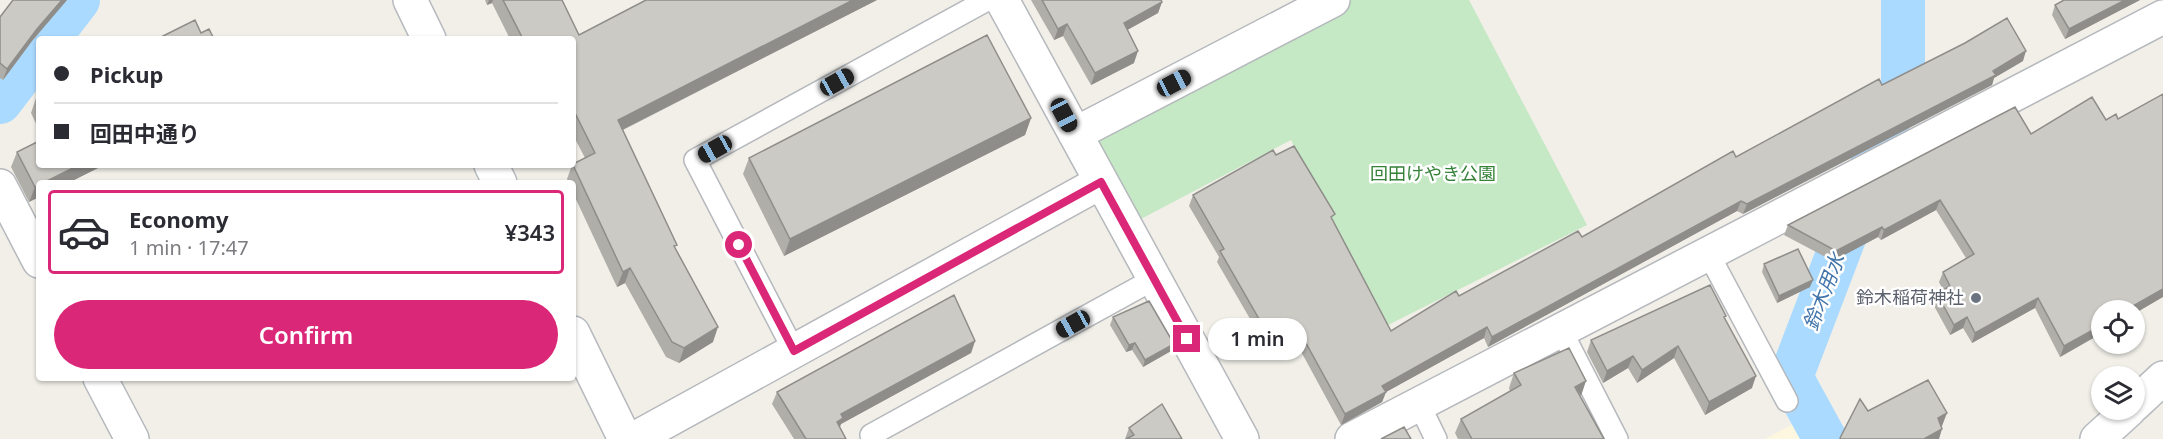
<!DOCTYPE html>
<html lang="en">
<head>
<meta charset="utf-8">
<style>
	body { margin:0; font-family:"Noto Sans","Noto Sans JP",sans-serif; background:#f2f2f3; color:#2b2b33; height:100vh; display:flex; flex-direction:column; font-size:22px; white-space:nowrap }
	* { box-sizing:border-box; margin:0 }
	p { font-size:20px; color:#7c7c81 }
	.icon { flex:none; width:33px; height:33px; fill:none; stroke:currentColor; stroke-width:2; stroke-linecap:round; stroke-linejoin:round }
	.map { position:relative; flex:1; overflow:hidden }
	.details { position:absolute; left:36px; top:180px; width:540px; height:201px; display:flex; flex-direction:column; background:#fff; border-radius:6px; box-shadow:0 2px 4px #0004 }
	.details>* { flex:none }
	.guide { position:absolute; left:36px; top:36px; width:540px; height:132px; border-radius:6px; box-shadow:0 2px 4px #0004; display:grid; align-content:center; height:132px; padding:0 18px; background:#fff }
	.tools { position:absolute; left:2091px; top:300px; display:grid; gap:12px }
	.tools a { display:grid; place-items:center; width:54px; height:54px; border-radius:50%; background:#fff; box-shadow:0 2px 4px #0004; font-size:30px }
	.end { position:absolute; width:27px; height:27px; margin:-14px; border:8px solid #db2777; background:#fff; box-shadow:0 0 0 3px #fff }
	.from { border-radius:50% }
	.bubble { position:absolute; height:42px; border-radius:21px; background:#fff; box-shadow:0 2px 4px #0004; font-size:20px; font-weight:600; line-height:42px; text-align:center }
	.car { position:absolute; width:18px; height:36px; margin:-18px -9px; border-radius:8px; box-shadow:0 0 4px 2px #0007; background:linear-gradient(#222 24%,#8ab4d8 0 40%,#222 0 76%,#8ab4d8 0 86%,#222 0) }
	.guide b { display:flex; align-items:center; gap:21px; height:57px; font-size:22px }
	.guide b+b { border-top:2px solid #e1e1e2 }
	.guide i { width:15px; height:15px; background:#2b2b33 }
	ul { padding:10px 0 0; list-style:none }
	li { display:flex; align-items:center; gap:18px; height:84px; margin:0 12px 9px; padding:0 6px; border:3px solid #e1e1e2; border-radius:6px }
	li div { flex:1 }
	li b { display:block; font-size:22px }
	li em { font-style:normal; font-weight:600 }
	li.active { border-color:#db2777 }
	li>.icon { width:54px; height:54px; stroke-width:1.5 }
	.cta { display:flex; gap:12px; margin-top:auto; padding:12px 18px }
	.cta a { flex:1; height:69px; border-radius:36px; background:#db2777; color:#fff; font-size:24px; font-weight:600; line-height:69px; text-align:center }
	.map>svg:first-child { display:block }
</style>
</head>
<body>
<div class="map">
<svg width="2163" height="439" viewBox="0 0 2163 439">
	<rect width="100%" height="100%" fill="#f1efe8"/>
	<path fill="#fef7e0" d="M1799 421 1806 439H1765Z"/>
	<path fill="#c5e8c5" d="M1350 0H1469L1587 225 1384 327 1291 140 1139 220 1099 153V138L1111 124Z"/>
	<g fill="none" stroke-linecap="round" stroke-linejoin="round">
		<path stroke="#aadaff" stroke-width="44" d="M48 39 78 0
			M0 102 39 51
			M1825 439 1791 377 1903 83V0"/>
		<defs>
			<path id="service" d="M1708 253 1787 401
				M1561 330 1617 439
				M794 351 695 160 987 0
				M1419 404 1436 439
				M871 435 1154 279"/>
			<path id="minor" d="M1002 0 1242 439
				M1075 134 1333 0
				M0 186 39 261
				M100 378 132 439
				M634 439 1101 182
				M1352 439 2163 17"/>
			<path id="secondary" d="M410 0 429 39
				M491 165 500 183
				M573 333 625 439
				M2134 405 2163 378
				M2097 439 2129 410"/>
		</defs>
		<use href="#service" stroke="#b5b8bc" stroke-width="24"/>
		<use href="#minor" stroke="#b5b8bc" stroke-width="36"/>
		<use href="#secondary" stroke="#b6babf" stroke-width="36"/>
		<use href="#service" stroke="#fff" stroke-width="21"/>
		<use href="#minor" stroke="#fff" stroke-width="33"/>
		<use href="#secondary" stroke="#fff" stroke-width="33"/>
	</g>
	<path fill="#afaea9" d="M13 0H67L32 41 3 80 0 78V17Z
		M485 0H562L579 35 877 0 623 130 675 249 713 342 679 363 666 357 625 283 617 287 573 193V183H569L567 179 572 165 585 158 573 135V39H510L492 3 487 5Z
		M1031 0H1161L1162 2 1158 13 1127 30 1134 63 1091 85 1063 36 1054 40Z
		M2140 0 2065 39 2052 15 2055 5Z
		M2023 61 1994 78 1992 85 1743 214 1737 211 1488 347 1484 338 1386 392 1382 402 1341 425 1292 335 1267 348 1217 262 1219 257 1189 206 1193 195 1333 221 1391 331 1459 296 1582 237 1736 157 1882 85Z
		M39 97V130L31 113 36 98Z
		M2015 107 2102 310V333L2060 357 2035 308 1972 343 1963 328 1950 335 1933 304 1937 294 1943 290 1939 282 1943 272 1966 258 1936 210 1881 240 1878 237 1833 261 1784 235 1788 225Z
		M1031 118 1025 135 784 256 743 174 749 158Z
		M17 152 39 165H104L68 183H39V197L29 202 11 167Z
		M1764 264 1810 287 1777 303 1762 272Z
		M1113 317 1171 351 1143 367 1132 350 1126 352 1110 325Z
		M1725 320 1752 388 1705 415 1674 358 1637 383 1628 368 1603 383 1587 352 1591 340Z
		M975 341 971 353 841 424 840 427 846 439H794L772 404 777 392Z
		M1514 373 1580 396 1604 439H1458L1455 433 1461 419 1510 391 1509 388Z
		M1129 428 1182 439H1125Z"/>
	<path fill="#8f8d8a" d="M62 0H67L32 41 3 80 7 69 37 29Z
		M489 0H493L492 3 487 5Z
		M853 0H877L612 135 618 120Z
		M2125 0H2140L2065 39 2069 29Z
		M1162 2 1158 13 1120 34 1124 23Z
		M1067 24 1063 36 1054 40 1058 29Z
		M1138 51 1134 63 1091 85 1095 73Z
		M2026 51 2023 61 1994 78 1992 85 1743 214 1747 204 1993 71Z
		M1031 118 1025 135 784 256 790 239Z
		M79 165H104L68 183H43Z
		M39 185V197L29 202 35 187Z
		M1940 200 1936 210 1881 240 1884 230Z
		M1741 201 1737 211 1488 347 1492 337Z
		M1882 227 1878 237 1833 261 1836 251Z
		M630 268 625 283 617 287 623 272Z
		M1813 280 1810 287 1777 303 1779 296Z
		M2163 289V297L2134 314V310H2126Z
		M2038 298 2035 308 1972 343 1975 333Z
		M1967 317 1963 328 1950 335 1954 325Z
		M1296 325 1292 335 1267 348 1270 338Z
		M2102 325V333L2060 357 2064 346Z
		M718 327 713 342 679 363 684 348Z
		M1487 327 1484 338 1386 392 1382 402 1341 425 1345 414 1382 386Z
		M975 341 971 353 841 424 838 431 837 422 841 414Z
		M1135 343 1132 350 1126 352 1129 345Z
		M1174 344 1171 351 1143 367 1145 360Z
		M1678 346 1674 358 1637 383 1642 370Z
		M1633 356 1628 368 1603 383 1607 371Z
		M1756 376 1752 388 1705 415 1709 402Z
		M1586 381 1581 396 1575 387Z
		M1947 413 1942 426 1934 430 1938 418Z
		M1942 429 1939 439H1924Z"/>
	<path fill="#cccac5" stroke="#8f8d8a" stroke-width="1.5" d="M13 0H62L37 29 7 69 0 63V17Z
		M503 0H562L579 35 646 0H853L618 120 677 245 674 246 718 327 684 348 672 342 630 268 623 272 573 165V164L595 153 573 109V39H523Z
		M1042 0H1161L1162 2 1124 23 1138 51 1095 73 1067 24 1058 29Z
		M2064 0H2125L2069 29 2055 5Z
		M2007 18 2026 51 1993 71 1996 75 1747 204 1741 201 1492 337 1487 327 1382 386 1386 392 1345 414 1296 325 1270 338 1220 251 1224 249 1193 195 1273 150 1276 155 1294 146 1335 214 1331 217 1391 331 1456 291 1459 296 1578 231 1582 237 1733 151 1736 157 1879 79 1882 85 1965 43Z
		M195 20 201 33 209 29 214 39H157Z
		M987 35 1031 118 790 239 749 158Z
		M2163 94V289L2126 310H2102V325L2064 346 2038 298 1975 333 1967 317 1954 325 1937 294 1950 286 1943 272 1974 254 1940 200 1884 230 1882 227 1836 251 1788 225 2015 107 2031 134 2092 97 2106 120 2116 114 2118 119Z
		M39 141V165H79L43 183H39V185L35 187 17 152Z
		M1798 249 1813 280 1779 296 1764 264Z
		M1710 285 1726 316 1724 317 1756 376 1709 402 1678 346 1642 370 1633 356 1607 371 1591 340Z
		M954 295 975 341 841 414 843 418 837 422 846 439H806L777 392Z
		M1149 301 1174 344 1145 360 1135 343 1129 345 1113 317Z
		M1569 348 1586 381 1575 387 1604 439H1472L1461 419 1521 385 1514 373Z
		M1928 380 1947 413 1938 418 1942 429 1924 439H1841L1840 438 1860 399 1868 411Z
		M1162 404 1182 439H1126L1134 435 1129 428Z
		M1404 427 1411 439H1381Z"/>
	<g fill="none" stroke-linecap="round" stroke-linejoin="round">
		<path stroke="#db2777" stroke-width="8" d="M739 245 794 351 1101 182 1187 339"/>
	</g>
	<circle fill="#6b7280" stroke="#fff" stroke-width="2" cx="1976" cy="298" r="6"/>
	<g text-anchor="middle" stroke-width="5" stroke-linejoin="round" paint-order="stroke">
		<g font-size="18" fill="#348238" stroke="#fff">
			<text x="1433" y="180">回田けやき公園</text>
		</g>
		<g font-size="18" fill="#5b616d" stroke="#fff" text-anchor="end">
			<text x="1964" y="304">鈴木稲荷神社</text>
		</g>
		<g font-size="20" font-style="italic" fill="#4174aa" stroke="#fff">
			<text transform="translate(1824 292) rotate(-69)" y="7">鈴木用水</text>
		</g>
	</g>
</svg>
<div class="tools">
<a><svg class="icon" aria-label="locate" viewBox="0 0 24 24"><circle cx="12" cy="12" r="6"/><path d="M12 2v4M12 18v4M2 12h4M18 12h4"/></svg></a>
<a><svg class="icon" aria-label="layers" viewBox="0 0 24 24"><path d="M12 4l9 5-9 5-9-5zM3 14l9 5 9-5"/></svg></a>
</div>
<i class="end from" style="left:739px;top:245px"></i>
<i class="end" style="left:1187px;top:339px"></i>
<div class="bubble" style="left:1208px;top:318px;width:99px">1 min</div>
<i class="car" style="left:837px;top:82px;rotate:61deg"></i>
<i class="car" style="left:1174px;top:83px;rotate:62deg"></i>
<i class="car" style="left:1064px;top:115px;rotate:152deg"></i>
<i class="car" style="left:715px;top:149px;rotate:241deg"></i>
<i class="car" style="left:1073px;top:324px;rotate:241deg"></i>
<div class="guide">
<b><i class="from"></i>Pickup</b>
<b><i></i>回田中通り</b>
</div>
<section class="details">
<ul>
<li class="active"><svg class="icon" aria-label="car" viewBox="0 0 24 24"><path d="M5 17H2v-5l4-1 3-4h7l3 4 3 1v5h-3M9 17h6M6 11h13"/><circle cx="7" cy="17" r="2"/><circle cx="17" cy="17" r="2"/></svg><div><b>Economy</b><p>1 min · 17:47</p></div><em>¥343</em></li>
</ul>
<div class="cta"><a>Confirm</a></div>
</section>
</div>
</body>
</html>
